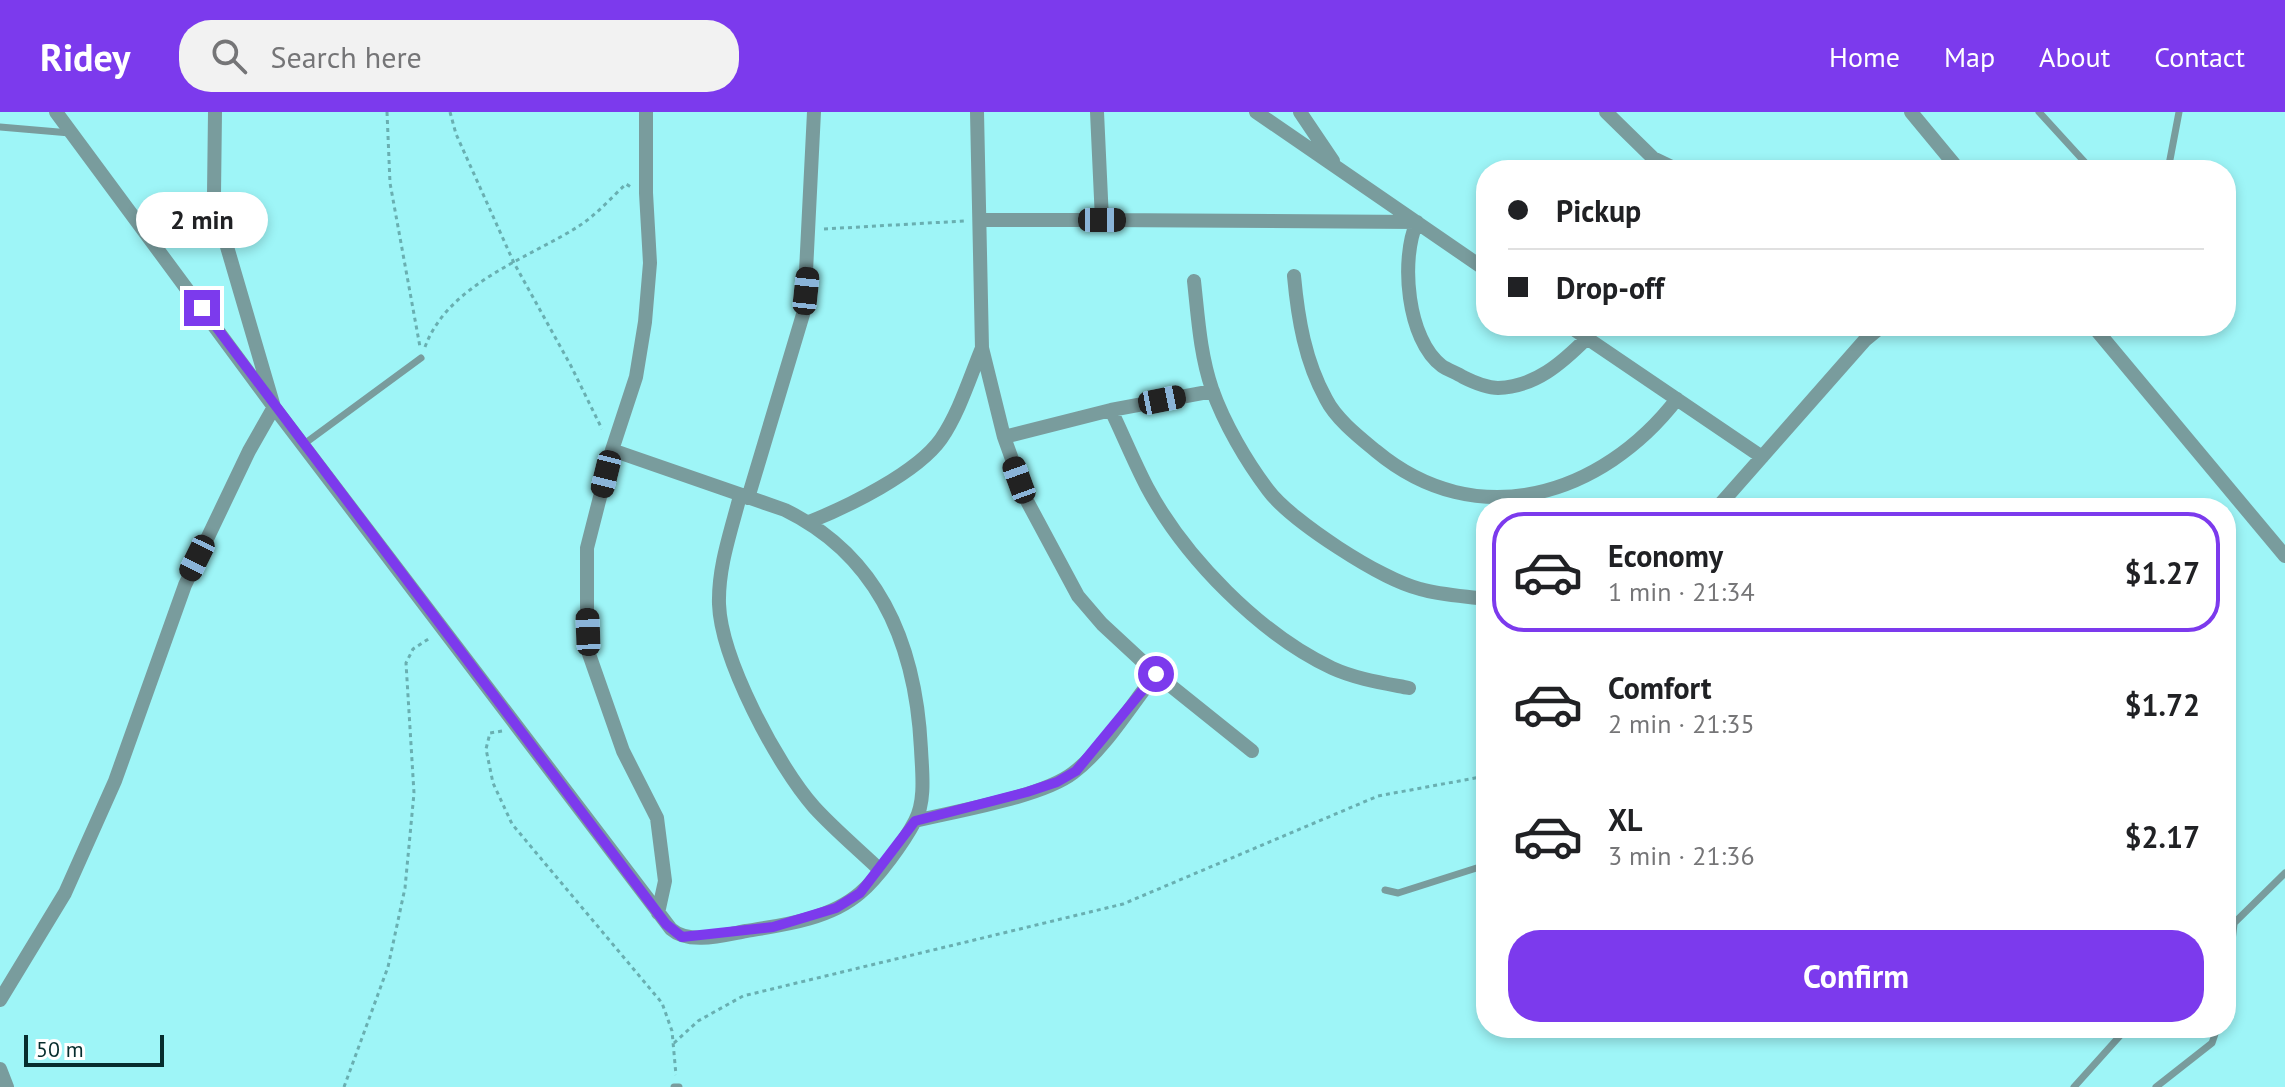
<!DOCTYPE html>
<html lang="en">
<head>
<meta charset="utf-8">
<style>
	body { margin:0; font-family:"PT Sans",sans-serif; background:#f2f2f2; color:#202124; height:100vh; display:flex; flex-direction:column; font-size:30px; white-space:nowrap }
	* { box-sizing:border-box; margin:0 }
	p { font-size:26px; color:#757577 }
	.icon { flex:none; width:44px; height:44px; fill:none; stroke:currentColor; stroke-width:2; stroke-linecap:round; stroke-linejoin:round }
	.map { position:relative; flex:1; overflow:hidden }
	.drawer { position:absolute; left:1476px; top:386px; width:760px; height:540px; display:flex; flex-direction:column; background:#fff; border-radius:32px; box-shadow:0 4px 12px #0003 }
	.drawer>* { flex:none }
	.top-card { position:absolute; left:1476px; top:48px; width:760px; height:176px; border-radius:32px; box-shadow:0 4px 12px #0003; display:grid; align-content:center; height:176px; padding:0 32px; background:#fff }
	.scale { position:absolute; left:24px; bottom:20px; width:140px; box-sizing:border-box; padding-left:8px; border:4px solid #062d2e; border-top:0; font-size:22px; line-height:28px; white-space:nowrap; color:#062d2e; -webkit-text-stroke:6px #fff; paint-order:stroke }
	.end { position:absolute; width:36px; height:36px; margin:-18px; border:10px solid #7c3aed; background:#fff; box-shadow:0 0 0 4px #fff }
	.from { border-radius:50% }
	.bubble { position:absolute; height:56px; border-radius:28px; background:#fff; box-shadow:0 4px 12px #0003; font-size:26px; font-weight:600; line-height:56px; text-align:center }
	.car { position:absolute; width:24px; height:48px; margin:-24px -12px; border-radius:10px; box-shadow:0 0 6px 2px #0007; background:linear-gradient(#222 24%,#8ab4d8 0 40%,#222 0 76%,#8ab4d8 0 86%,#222 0) }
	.top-card b { display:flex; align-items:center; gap:28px; height:76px; font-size:30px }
	.top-card b+b { border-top:2px solid #e0e0e0 }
	.top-card i { width:20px; height:20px; background:#202124 }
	ul { padding:14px 0 0; list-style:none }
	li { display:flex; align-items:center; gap:24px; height:120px; margin:0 16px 12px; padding:0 16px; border:4px solid transparent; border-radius:32px }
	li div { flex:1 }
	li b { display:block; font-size:30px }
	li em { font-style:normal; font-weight:600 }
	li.on { border-color:#7c3aed }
	li>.icon { width:72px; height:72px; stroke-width:1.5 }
	.action { display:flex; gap:16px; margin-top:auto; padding:16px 32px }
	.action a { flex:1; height:92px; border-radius:32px; background:#7c3aed; color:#fff; font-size:32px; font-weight:600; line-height:92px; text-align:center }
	header { display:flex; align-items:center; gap:48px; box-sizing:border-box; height:112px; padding:0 40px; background:#7c3aed; color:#fff }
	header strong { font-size:38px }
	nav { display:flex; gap:44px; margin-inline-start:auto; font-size:28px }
	.search { width:560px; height:72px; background:#f2f2f2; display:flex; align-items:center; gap:20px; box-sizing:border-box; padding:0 28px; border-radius:32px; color:#757577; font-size:30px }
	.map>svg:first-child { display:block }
</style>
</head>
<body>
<header>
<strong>Ridey</strong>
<div class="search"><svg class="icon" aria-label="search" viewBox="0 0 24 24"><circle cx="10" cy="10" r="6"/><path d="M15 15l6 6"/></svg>Search here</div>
<nav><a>Home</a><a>Map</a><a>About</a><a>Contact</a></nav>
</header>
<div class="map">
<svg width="2285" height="975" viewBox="0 0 2285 975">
	<rect width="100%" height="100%" fill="#9ef5f7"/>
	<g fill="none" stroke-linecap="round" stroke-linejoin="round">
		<path stroke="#69afb1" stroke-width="3" stroke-dasharray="4 4" stroke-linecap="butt" d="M387 0 390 71 420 235
			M450 0 456 22 514 151 571 254 602 317
			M824 117 964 109
			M425 235C448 172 527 147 579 114 596 103 611 86 626 72L631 75
			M502 619 490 621 486 637 493 671 512 712 662 891 672 919 676 963
			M674 931 698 909 743 884 1123 792 1378 684 1486 664
			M344 975 388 855 405 776 414 681 406 551 413 537 430 526"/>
		<path stroke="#799c9d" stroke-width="7" d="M2039 0 2092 58
			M0 15 70 21
			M2168 58 2179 0
			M304 332 421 246
			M1385 778 1398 781 1486 753
			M2226 819 2285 761
			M2226 880 2234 812
			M674 975H679
			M2074 975 2127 916
			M2156 975 2212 931 2217 916"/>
		<path stroke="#799c9d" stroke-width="14" d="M56 0 274 295 671 817C689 833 724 823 746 819 784 813 830 807 860 781 878 766 904 730 915 709 926 689 922 659 921 637 916 535 881 445 785 398L612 338
			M646 0V81L650 151 645 210 636 265 612 338 587 436V498L589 542 623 639 657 706 665 769 658 801
			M977 0 982 236 1004 325 1027 389 1078 484 1102 512 1156 562 1252 639
			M1097 0 1102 108 1417 110C1400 147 1407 228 1442 254 1448 258 1457 261 1463 265 1473 270 1488 276 1498 276 1535 275 1562 251 1587 226V214
			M1256 0 1486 158
			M1300 0 1333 49
			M1606 0 1653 46 1678 58
			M1911 0 1959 58
			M981 108H1102
			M1294 164C1298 207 1305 249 1326 287 1336 307 1359 325 1376 339 1477 423 1602 384 1677 287
			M1194 169C1198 205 1200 242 1212 277 1224 311 1246 349 1268 378 1291 409 1382 468 1420 477 1441 483 1464 484 1486 487
			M1569 214 1762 345
			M2093 214 2285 444
			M1111 298C1123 323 1134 350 1147 375 1185 446 1260 522 1332 556 1356 567 1383 571 1409 576
			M1004 325 1111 298 1213 279
			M740 384C731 419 718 455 719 492 721 547 777 653 814 695 834 717 858 737 880 758
			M748 386 804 199 814 0
			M1717 396 1865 228 1882 214
			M809 410C847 395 917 361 941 327 959 301 970 265 982 236
			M915 709C956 699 1042 685 1073 661 1106 636 1130 594 1156 562
			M0 888 65 781 115 669 185 473 249 339 274 295 218 104 214 82 215 0
			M0 957 7 975"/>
	</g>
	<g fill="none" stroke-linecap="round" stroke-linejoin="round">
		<path stroke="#7c3aed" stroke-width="10" d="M202 196 666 812 682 825 773 815 836 796 860 781 915 709 1027 680 1057 670 1076 659 1156 562"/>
	</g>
</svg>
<div class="scale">50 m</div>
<i class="end from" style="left:1156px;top:562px"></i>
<i class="end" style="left:202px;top:196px"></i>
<div class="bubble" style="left:136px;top:80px;width:132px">2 min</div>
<i class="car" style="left:1102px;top:108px;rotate:90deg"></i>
<i class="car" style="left:806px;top:179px;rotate:6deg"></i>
<i class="car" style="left:1162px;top:288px;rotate:79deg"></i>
<i class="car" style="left:606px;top:362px;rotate:194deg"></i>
<i class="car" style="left:1019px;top:368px;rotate:340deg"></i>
<i class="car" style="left:197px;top:446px;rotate:206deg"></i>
<i class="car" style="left:588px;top:520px;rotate:358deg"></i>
<div class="top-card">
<b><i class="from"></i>Pickup</b>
<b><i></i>Drop-off</b>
</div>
<section class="drawer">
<ul>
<li class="on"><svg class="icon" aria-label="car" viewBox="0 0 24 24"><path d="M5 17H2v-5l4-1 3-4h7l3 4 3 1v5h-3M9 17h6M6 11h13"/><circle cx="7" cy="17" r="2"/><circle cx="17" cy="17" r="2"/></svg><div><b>Economy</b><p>1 min · 21:34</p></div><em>$1.27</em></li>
<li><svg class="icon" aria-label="car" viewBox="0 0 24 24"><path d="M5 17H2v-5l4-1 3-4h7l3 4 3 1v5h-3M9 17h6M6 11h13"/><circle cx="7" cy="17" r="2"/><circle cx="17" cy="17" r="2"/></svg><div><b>Comfort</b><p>2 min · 21:35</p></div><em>$1.72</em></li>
<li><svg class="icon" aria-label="car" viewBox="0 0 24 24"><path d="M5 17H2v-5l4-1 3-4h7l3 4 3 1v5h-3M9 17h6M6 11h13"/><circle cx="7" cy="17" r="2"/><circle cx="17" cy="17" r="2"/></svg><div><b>XL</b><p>3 min · 21:36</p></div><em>$2.17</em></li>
</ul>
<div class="action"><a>Confirm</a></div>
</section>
</div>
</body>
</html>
